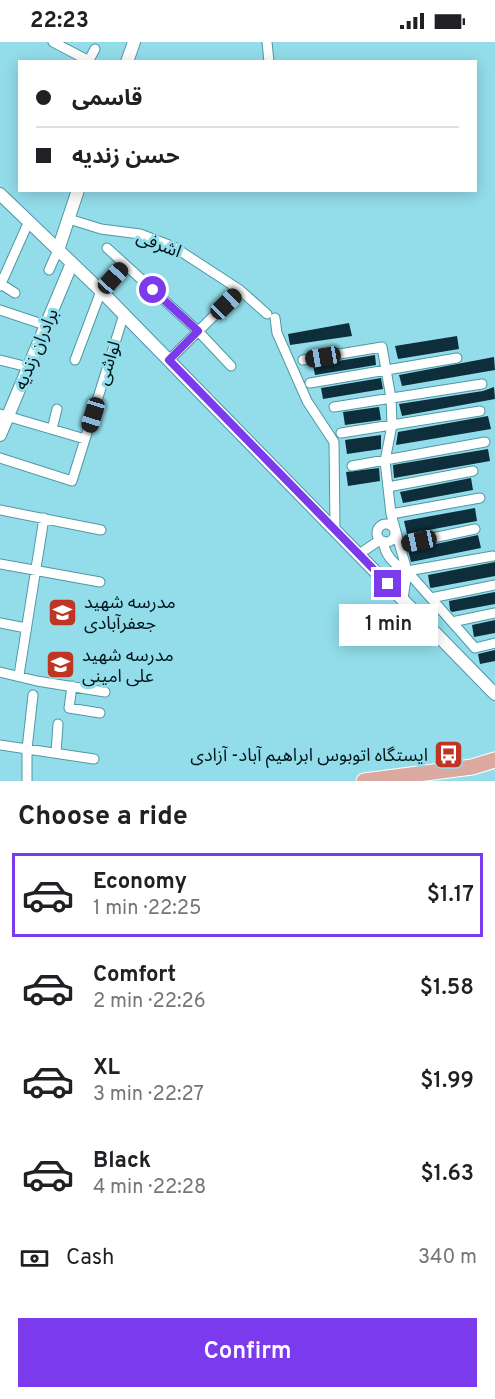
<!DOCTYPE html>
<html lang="en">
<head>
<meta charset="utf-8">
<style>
	body { margin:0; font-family:Overpass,"Noto Sans Arabic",sans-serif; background:#f2f2f2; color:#202124; height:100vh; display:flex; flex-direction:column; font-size:22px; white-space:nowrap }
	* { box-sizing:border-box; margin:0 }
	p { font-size:20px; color:#757577 }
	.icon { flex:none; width:33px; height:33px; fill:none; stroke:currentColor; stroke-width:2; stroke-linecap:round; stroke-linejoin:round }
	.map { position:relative; height:739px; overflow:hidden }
	.sheet { display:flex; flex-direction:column; background:#fff; flex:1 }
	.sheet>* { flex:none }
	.guide { position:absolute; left:18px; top:18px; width:459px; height:132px; border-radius:0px; box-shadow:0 3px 15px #0003; display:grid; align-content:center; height:132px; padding:0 18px; background:#fff }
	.end { position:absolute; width:27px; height:27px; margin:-14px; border:8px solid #7c3aed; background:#fff; box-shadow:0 0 0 3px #fff }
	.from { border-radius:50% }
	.bubble { position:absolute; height:42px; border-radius:0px; background:#fff; box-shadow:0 3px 15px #0003; font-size:20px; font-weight:600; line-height:42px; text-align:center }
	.car { position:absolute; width:18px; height:36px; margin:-18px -9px; border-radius:8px; box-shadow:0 0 4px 2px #0007; background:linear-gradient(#222 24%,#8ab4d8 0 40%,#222 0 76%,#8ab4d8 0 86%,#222 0) }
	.guide b { display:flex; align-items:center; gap:21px; height:57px; font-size:22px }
	.guide b+b { border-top:2px solid #e0e0e0 }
	.guide i { width:15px; height:15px; background:#202124 }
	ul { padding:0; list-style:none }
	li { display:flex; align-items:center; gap:18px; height:84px; margin:0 12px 9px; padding:0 6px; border:3px solid transparent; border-radius:0px }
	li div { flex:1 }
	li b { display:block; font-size:22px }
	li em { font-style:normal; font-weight:600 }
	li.on { border-color:#7c3aed }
	li>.icon { width:54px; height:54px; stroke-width:1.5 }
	h2 { padding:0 18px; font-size:27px; line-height:72px }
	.pay { display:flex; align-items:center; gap:15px; height:66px; padding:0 18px; font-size:22px }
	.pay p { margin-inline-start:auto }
	.cta { display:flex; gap:12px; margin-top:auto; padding:12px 18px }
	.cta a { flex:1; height:69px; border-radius:0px; background:#7c3aed; color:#fff; font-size:24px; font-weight:600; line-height:69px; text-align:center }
	.status { display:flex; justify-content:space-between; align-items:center; height:42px; padding:0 30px; background:#fff; direction:ltr }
	.status svg { height:16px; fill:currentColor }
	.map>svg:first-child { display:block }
</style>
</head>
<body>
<div class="status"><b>22:23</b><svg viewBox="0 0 49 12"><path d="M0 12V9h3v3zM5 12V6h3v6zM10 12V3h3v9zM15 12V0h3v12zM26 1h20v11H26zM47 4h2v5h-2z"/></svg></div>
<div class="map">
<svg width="495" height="739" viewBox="0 0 495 739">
	<rect width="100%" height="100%" fill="#93ddeb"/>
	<path fill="#0e2e3c" d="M349 281 352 294 290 303 288 292Z
		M457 294 459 307 398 317 395 304Z
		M375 313 376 323 315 333 313 323Z
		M494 315 495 328 402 344 399 333Z
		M381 336 383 347 323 357 321 346Z
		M494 345 495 357 402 374 399 362 483 349Z
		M379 365 381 378 345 383 343 370Z
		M488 374 491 387 396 403 398 390Z
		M381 393V407L347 412 345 398Z
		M488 407 490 419 394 436 393 423Z
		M379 426 380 439 348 444 346 430Z
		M471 436 473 448 403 461 400 450Z
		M475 466 477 479 407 492 404 479Z
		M478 493 481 506 411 520 408 508Z
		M495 520V534L431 546 430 545 428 533Z
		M495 550V562L452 570 450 568 449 559Z
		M495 578V591L474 595 472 583Z
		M495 608V619L480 622 478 612Z"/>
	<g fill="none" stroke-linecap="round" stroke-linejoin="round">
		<defs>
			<path id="minor" d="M53 0 91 20
				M267 0 269 20
				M89 18 95 7
				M69 177 101 187 140 192 174 205 240 248 267 272
				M107 206 198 289 231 324
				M49 228 58 208
				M1 242 15 251
				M0 244 29 179
				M0 268 45 283
				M275 276 277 291 307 359 334 400 335 488
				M0 318 28 325
				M75 318 101 249 125 223
				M169 318 240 248
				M303 318 382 305 391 356 392 383 385 419 391 472 407 529 403 557
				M310 341 457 316
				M334 365 482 342
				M0 372 85 397
				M52 387 57 367
				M341 391 480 369
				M0 416 72 439 124 272
				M352 424 485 400
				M388 445 473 429
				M0 468 101 488
				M391 472 480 456
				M377 491a9 9 0 1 1 18 0a9 9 0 1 1-18 0Z
				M383 499C385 513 394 523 407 529
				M400 503 475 487
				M359 512 380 498
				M493 514 407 529 475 606 495 601
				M0 522 100 540
				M431 556 495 543
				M452 580 495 571
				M0 581 26 586
				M0 630 37 639 105 650
				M19 633 44 476
				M72 644 69 666 100 671
				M0 703 94 717
				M56 711 58 682
				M27 739V707L33 653"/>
			<path id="tertiary" d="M127 20 134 0
				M0 152 101 249 495 652
				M58 208 78 148
				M0 393 72 221"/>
			<path id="primary" d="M364 739 472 725 495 718"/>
		</defs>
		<use href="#minor" stroke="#4f98a5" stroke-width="11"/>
		<use href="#tertiary" stroke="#4f98a5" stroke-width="14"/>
		<use href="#primary" stroke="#fff" stroke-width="17"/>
		<use href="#minor" stroke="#fff" stroke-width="9"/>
		<use href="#tertiary" stroke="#fff" stroke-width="12"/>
		<use href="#primary" stroke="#dca9a0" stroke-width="15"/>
	</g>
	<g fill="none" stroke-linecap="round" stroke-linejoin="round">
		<path stroke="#7c3aed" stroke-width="8" d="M153 248 198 289 169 318 388 542"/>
	</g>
	<defs>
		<symbol id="school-square" viewBox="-11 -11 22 22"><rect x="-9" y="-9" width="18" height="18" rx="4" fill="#c03423" stroke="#93ddeb"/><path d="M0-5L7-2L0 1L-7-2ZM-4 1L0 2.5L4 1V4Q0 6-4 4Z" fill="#fff"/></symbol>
		<symbol id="bus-square" viewBox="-11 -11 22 22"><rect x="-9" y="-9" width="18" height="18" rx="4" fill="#c03423" stroke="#93ddeb"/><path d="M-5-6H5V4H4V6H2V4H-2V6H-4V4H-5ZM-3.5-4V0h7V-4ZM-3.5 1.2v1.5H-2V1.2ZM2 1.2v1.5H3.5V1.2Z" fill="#fff"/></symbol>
	</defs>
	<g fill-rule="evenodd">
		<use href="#school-square" x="46" y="554" width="33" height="33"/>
		<use href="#school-square" x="44" y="606" width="33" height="33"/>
		<use href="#bus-square" x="432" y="696" width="33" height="33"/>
	</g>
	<g text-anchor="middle" stroke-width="6" stroke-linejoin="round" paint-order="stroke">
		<g font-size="18" fill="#011519" stroke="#93ddeb">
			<text transform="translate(159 202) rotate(21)" y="6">اشرفی</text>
			<text transform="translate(36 307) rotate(-67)" y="6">برادران زندیه</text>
			<text transform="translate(108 321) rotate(-73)" y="6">لواشی</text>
		</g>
		<g font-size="18" fill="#011519" stroke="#93ddeb" text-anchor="start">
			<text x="84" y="566">مدرسه شهید<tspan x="84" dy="21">جعفرآبادی</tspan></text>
			<text x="82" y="619">مدرسه شهید<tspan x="82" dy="21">علی امینی</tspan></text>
			<text x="428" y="719" text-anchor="end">ایستگاه اتوبوس ابراهیم آباد- آزادی</text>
		</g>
	</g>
</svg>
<i class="end from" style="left:153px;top:248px"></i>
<i class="end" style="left:388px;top:542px"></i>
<div class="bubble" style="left:339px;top:562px;width:99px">1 min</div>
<i class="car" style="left:113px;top:236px;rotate:42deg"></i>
<i class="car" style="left:226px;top:262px;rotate:46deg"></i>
<i class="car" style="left:323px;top:315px;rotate:260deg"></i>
<i class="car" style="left:93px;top:373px;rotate:197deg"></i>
<i class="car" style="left:419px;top:499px;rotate:258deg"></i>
<div class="guide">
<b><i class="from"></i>قاسمی</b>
<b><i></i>حسن زندیه</b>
</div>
</div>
<section class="sheet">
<h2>Choose a ride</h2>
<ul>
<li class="on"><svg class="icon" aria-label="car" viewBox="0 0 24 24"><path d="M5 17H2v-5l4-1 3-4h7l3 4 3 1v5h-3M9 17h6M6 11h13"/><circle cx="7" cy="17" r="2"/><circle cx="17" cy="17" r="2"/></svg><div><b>Economy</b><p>1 min · 22:25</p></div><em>$1.17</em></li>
<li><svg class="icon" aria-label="car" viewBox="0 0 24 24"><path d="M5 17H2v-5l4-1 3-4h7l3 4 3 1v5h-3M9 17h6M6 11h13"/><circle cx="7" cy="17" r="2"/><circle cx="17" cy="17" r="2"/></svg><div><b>Comfort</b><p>2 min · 22:26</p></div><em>$1.58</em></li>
<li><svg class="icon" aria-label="car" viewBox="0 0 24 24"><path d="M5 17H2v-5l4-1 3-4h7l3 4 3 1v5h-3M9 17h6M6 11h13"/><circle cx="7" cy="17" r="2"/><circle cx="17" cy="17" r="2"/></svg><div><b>XL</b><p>3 min · 22:27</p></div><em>$1.99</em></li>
<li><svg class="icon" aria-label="car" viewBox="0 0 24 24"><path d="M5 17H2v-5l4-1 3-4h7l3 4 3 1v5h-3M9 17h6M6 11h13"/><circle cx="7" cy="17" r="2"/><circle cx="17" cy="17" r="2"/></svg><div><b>Black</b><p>4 min · 22:28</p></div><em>$1.63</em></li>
</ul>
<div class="pay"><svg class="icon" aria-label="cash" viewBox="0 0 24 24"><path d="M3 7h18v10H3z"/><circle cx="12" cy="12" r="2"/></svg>Cash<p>340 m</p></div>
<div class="cta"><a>Confirm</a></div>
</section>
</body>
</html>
